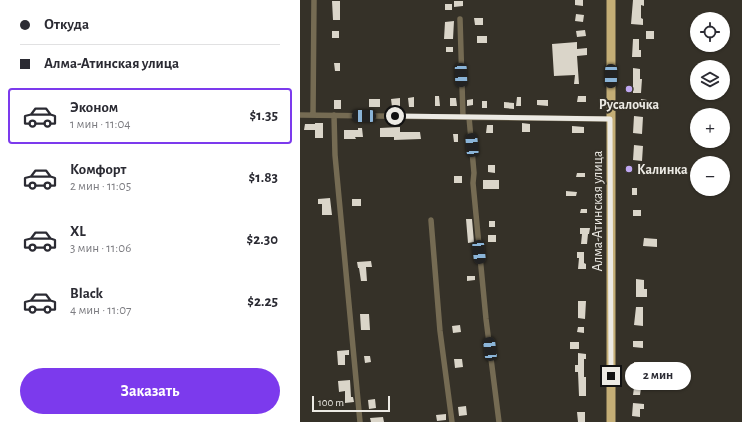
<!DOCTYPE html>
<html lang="ru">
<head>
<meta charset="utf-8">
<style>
	body { margin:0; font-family:"Alegreya Sans",sans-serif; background:#f2f2f3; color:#2b2b33; height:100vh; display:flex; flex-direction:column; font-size:15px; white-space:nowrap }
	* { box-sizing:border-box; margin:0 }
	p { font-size:13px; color:#7c7c81 }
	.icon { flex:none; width:22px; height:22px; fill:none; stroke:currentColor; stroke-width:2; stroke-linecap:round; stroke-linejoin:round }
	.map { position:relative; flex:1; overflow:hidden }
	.sheet { display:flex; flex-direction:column; background:#fff; width:300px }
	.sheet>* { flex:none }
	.banner { display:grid; align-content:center; height:88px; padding:0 20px; background:#fff }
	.fabs { position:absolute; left:390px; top:12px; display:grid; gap:8px }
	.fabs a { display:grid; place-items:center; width:40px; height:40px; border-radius:50%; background:#fff; box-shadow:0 1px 3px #0004; font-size:20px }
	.scale { position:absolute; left:12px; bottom:10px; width:78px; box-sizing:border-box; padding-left:4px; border:2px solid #eceae4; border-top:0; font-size:11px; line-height:14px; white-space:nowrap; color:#eceae4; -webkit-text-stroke:3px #353128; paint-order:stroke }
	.end { position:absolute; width:18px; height:18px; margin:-9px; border:5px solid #eceae4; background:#111; box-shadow:0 0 0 2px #111 }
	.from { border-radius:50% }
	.bubble { position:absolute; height:28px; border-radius:14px; background:#fff; box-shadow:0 1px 3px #0004; font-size:13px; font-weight:700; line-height:28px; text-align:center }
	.car { position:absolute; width:12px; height:24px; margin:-12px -6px; border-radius:5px; box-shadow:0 0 3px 1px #0007; background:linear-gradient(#222 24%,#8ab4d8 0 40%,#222 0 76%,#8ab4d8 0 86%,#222 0) }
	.banner b { display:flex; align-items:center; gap:14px; height:38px; font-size:15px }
	.banner b+b { border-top:1px solid #e1e1e2 }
	.banner i { width:10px; height:10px; background:#2b2b33 }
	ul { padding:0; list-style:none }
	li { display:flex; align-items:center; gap:12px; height:56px; margin:0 8px 6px; padding:0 12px; border:2px solid transparent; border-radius:4px }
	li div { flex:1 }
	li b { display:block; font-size:15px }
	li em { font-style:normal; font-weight:700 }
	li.on { border-color:#7c3aed }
	li>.icon { width:36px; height:36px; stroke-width:1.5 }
	.cta { display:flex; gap:8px; margin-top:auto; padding:8px 20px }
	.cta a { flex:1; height:46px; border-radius:24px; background:#7c3aed; color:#fff; font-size:16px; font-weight:700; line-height:46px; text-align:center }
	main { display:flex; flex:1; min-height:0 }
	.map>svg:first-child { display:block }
</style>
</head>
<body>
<main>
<section class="sheet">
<div class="banner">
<b><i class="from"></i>Откуда</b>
<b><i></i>Алма-Атинская улица</b>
</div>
<ul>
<li class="on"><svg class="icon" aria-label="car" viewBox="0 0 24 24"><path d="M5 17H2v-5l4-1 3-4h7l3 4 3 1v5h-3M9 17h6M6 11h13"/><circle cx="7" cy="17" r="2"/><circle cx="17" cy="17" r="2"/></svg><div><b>Эконом</b><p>1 мин · 11:04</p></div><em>$1.35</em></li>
<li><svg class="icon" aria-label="car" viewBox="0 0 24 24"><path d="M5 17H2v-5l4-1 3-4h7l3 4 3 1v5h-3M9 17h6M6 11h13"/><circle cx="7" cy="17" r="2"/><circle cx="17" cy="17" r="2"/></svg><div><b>Комфорт</b><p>2 мин · 11:05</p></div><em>$1.83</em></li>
<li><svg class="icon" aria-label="car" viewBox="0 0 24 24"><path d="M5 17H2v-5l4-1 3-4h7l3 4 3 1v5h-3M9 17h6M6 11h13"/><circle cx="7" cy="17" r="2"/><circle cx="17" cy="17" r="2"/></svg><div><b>XL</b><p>3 мин · 11:06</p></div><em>$2.30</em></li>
<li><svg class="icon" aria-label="car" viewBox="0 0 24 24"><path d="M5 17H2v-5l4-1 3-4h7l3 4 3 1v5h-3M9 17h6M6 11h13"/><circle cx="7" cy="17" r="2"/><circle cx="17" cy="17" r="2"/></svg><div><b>Black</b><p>4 мин · 11:07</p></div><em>$2.25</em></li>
</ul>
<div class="cta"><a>Заказать</a></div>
</section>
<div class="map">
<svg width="442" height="422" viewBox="0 0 442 422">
	<rect width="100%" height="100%" fill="#353128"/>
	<path fill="#dad5c9" d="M275 0H283V6L275 5Z
		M333 0H344V6L341 5V18L343 19V25L331 24Z
		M32 1H40V20H33Z
		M154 1H163V6L154 7Z
		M145 4H152V10H145Z
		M276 14 284 15 283 22 275 21Z
		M174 18H183V25H175Z
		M154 21 153 39H144L145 22Z
		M285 30 286 36 277 37 276 31Z
		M32 31H39V38H32Z
		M346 31H354V39H346Z
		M177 36H187V43H177Z
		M333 39H339V50H341V57H332Z
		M277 42V49L287 48V55L277 56 279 84H274L275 75 254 76 252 44Z
		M146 47H153V52H146Z
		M34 63H40V71H35Z
		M333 68 340 69V79H342L341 93H333Z
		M135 96H139L140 106H135Z
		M278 96H286V102H277Z
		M114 97V107H109L108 98Z
		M217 97H221V106H216Z
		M100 98V107H92L91 99Z
		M150 98H156L157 106H150Z
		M69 99H80V107H69Z
		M173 99V105L167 106V100Z
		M341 99 347 100 346 107H340Z
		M34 100H41V109H34Z
		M237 100H248V106L237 105Z
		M182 101H187V108H182Z
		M204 102 214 103V109L204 108Z
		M334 116 343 117 342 134 333 133Z
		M15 123H23V138H15V130H4L5 124H15Z
		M222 123 230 124V132H222Z
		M187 125H193V133H186Z
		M272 126 284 127V133H272Z
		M100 127V132H120L121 139 94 140V137H80V128Z
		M58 128H62L63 137H55L56 139H44V130H58Z
		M153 134H158V142H154Z
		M334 145 343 146 342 161 333 160Z
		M188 165H195V173L188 172Z
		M277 173H285V177H276Z
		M154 176H162V183H154Z
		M183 180H199V189H183Z
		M332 188H337V195H332Z
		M266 191 277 192 276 196H266Z
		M30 198 32 215H22V204H18V199Z
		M52 199H61V206H52Z
		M281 209H287V213H280Z
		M333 210H341V216H333Z
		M166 219H172L174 242 168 243Z
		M189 221H195V227H189Z
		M280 228H290L289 234H288L287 244H281L282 234H280Z
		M188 235H196V242H188Z
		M344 238 357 239V247L343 246Z
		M277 252H284V263L286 264V269H278L279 258H277Z
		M71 261 72 267H66L67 281H61L59 268H58L57 262Z
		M167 276H175V280L167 281Z
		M336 279 344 280V289H347V297H336Z
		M278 301H286L285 319 278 318Z
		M336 307H343V326L334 325Z
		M60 314H69L70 330H61Z
		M160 325 161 332 153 333 152 326Z
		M278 327H284V333L277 332Z
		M333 341H343V348L333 347Z
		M270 342H279V349H270Z
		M49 350V355H45V365H38L37 351Z
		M278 353 286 354V359H284V377H286V396H279L278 372H275V365H278Z
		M64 356H70L71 362 65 363Z
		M154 359H162L163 367 155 368Z
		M334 362H342V367L334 366Z
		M50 380 51 397H53L54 402 45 403V391L39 392 38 381Z
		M335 380 342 381 340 395H333Z
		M75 399 76 408 69 409 68 400Z
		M333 403 344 404V409H340V417L332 416Z
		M166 406 167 415 159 416 158 407Z
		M277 412H285V422H278Z
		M146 414V420L137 421 136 415Z
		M83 417 84 422H71L70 418Z"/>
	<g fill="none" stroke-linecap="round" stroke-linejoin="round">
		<path stroke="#756b53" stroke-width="5.5" d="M160 19 163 117
			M0 115 310 119
			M13 115 14 0
			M34 115 35 155 60 422
			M169 117 174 173 173 183 186 319 199 422
			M131 220 140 331 152 422"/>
		<path stroke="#c4ae76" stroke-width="9" d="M311 422V0"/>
	</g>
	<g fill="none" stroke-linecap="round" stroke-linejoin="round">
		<path stroke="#eceae4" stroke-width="5" d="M95 116 310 119 311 376"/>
	</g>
	<g fill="#c0a8f3" stroke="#353128" stroke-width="1.5">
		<circle cx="329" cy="89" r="4"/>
		<circle cx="329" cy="169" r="4"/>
	</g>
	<g text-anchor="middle" stroke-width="4" stroke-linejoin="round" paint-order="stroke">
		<g font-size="14" font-weight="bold" fill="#eceae4" stroke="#353128">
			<text x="329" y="109">Русалочка</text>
			<text x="337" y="174" text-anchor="start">Калинка</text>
		</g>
		<g font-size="14" fill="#eceae4" stroke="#353128">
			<text transform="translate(297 211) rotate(-90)" y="5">Алма-Атинская улица</text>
		</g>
	</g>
</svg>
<div class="fabs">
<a><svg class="icon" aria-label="locate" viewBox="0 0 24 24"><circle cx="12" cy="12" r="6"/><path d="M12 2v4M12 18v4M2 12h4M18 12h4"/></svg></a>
<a><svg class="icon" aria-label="layers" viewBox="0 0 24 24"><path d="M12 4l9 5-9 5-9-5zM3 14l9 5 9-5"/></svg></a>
<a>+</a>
<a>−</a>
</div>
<div class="scale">100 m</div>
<i class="end from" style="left:95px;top:116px"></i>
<i class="end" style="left:311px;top:376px"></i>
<div class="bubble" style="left:325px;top:362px;width:66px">2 мин</div>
<i class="car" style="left:161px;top:75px;rotate:178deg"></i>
<i class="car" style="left:311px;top:76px;rotate:181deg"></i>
<i class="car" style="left:64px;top:116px;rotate:271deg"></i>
<i class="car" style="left:172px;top:145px;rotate:355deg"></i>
<i class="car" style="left:179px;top:252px;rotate:174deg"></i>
<i class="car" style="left:190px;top:349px;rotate:353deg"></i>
</div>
</main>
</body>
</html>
